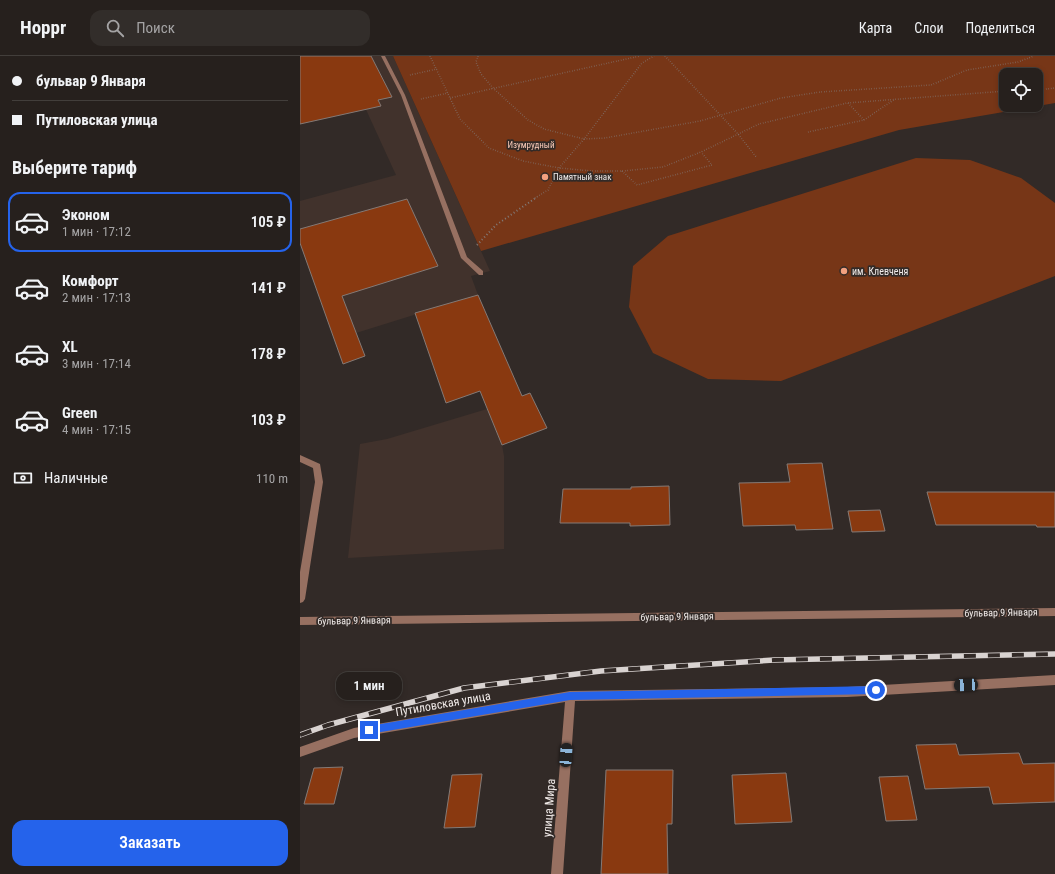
<!DOCTYPE html>
<html lang="ru">
<head>
<meta charset="utf-8">
<style>
	body { margin:0; font-family:"Roboto Condensed",sans-serif; background:#322d2a; color:#f1f3f6; height:100vh; display:flex; flex-direction:column; font-size:15px; white-space:nowrap }
	* { box-sizing:border-box; margin:0 }
	p { font-size:13px; color:#a4a3a4 }
	.icon { flex:none; width:22px; height:22px; fill:none; stroke:currentColor; stroke-width:2; stroke-linecap:round; stroke-linejoin:round }
	.map { position:relative; flex:1; overflow:hidden }
	.details { display:flex; flex-direction:column; background:#26201d; width:300px }
	.details>* { flex:none }
	.top-card { display:grid; align-content:center; height:88px; padding:0 12px; background:#26201d }
	.controls { position:absolute; left:699px; top:12px; display:grid; gap:8px }
	.controls a { display:grid; place-items:center; width:44px; height:44px; border-radius:8px; background:#26201d; box-shadow:0 2px 6px #0003,0 0 0 1px #423e3b; font-size:20px }
	.end { position:absolute; width:18px; height:18px; margin:-9px; border:5px solid #2563eb; background:#fff; box-shadow:0 0 0 2px #fff }
	.from { border-radius:50% }
	.bubble { position:absolute; height:28px; border-radius:12px; background:#26201d; box-shadow:0 2px 6px #0003,0 0 0 1px #423e3b; font-size:13px; font-weight:600; line-height:28px; text-align:center }
	.car { position:absolute; width:12px; height:24px; margin:-12px -6px; border-radius:5px; box-shadow:0 0 3px 1px #0007; background:linear-gradient(#222 24%,#8ab4d8 0 40%,#222 0 76%,#8ab4d8 0 86%,#222 0) }
	.top-card b { display:flex; align-items:center; gap:14px; height:38px; font-size:15px }
	.top-card b+b { border-top:1px solid #423e3b }
	.top-card i { width:10px; height:10px; background:#f1f3f6 }
	ul { padding:0; list-style:none }
	li { display:flex; align-items:center; gap:12px; height:60px; margin:0 8px 6px; padding:0 4px; border:2px solid transparent; border-radius:12px }
	li div { flex:1 }
	li b { display:block; font-size:15px }
	li em { font-style:normal; font-weight:600 }
	li.on { border-color:#2563eb }
	li>.icon { width:36px; height:36px; stroke-width:1.5 }
	h2 { padding:0 12px; font-size:18px; line-height:48px }
	.pay { display:flex; align-items:center; gap:10px; height:44px; padding:0 12px; font-size:15px }
	.pay p { margin-inline-start:auto }
	.primary-button { display:flex; gap:8px; margin-top:auto; padding:8px 12px }
	.primary-button a { flex:1; height:46px; border-radius:12px; background:#2563eb; color:#fff; font-size:16px; font-weight:600; line-height:46px; text-align:center }
	header { display:flex; align-items:center; gap:24px; box-sizing:border-box; height:56px; padding:0 20px; background:#26201d; border-bottom:1px solid #423e3b }
	header strong { font-size:19px }
	nav { display:flex; gap:22px; margin-inline-start:auto; font-size:14px }
	.search { width:280px; height:36px; background:#322d2a; display:flex; align-items:center; gap:10px; box-sizing:border-box; padding:0 14px; border-radius:12px; color:#a4a3a4; font-size:15px }
	main { display:flex; flex:1; min-height:0 }
	.map>svg:first-child { display:block }
</style>
</head>
<body>
<header>
<strong>Hoppr</strong>
<div class="search"><svg class="icon" aria-label="search" viewBox="0 0 24 24"><circle cx="10" cy="10" r="6"/><path d="M15 15l6 6"/></svg>Поиск</div>
<nav><a>Карта</a><a>Слои</a><a>Поделиться</a></nav>
</header>
<main>
<section class="details">
<div class="top-card">
<b><i class="from"></i>бульвар 9 Января</b>
<b><i></i>Путиловская улица</b>
</div>
<h2>Выберите тариф</h2>
<ul>
<li class="on"><svg class="icon" aria-label="car" viewBox="0 0 24 24"><path d="M5 17H2v-5l4-1 3-4h7l3 4 3 1v5h-3M9 17h6M6 11h13"/><circle cx="7" cy="17" r="2"/><circle cx="17" cy="17" r="2"/></svg><div><b>Эконом</b><p>1 мин · 17:12</p></div><em>105 ₽</em></li>
<li><svg class="icon" aria-label="car" viewBox="0 0 24 24"><path d="M5 17H2v-5l4-1 3-4h7l3 4 3 1v5h-3M9 17h6M6 11h13"/><circle cx="7" cy="17" r="2"/><circle cx="17" cy="17" r="2"/></svg><div><b>Комфорт</b><p>2 мин · 17:13</p></div><em>141 ₽</em></li>
<li><svg class="icon" aria-label="car" viewBox="0 0 24 24"><path d="M5 17H2v-5l4-1 3-4h7l3 4 3 1v5h-3M9 17h6M6 11h13"/><circle cx="7" cy="17" r="2"/><circle cx="17" cy="17" r="2"/></svg><div><b>XL</b><p>3 мин · 17:14</p></div><em>178 ₽</em></li>
<li><svg class="icon" aria-label="car" viewBox="0 0 24 24"><path d="M5 17H2v-5l4-1 3-4h7l3 4 3 1v5h-3M9 17h6M6 11h13"/><circle cx="7" cy="17" r="2"/><circle cx="17" cy="17" r="2"/></svg><div><b>Green</b><p>4 мин · 17:15</p></div><em>103 ₽</em></li>
</ul>
<div class="pay"><svg class="icon" aria-label="cash" viewBox="0 0 24 24"><path d="M3 7h18v10H3z"/><circle cx="12" cy="12" r="2"/></svg>Наличные<p>110 m</p></div>
<div class="primary-button"><a>Заказать</a></div>
</section>
<div class="map">
<svg width="755" height="818" viewBox="0 0 755 818">
	<rect width="100%" height="100%" fill="#322a27"/>
	<path fill="#41322c" d="M57 0H93L190 215 171 220 178 239 56 277 43 308 0 187V145L96 119 63 47Z
		M187 353 202 389 204 400V493L48 502 60 388 87 383Z"/>
	<path fill="#773617" fill-rule="evenodd" d="M93 0H755V47L599 74 181 195ZM706 19H736V49H706Z
		M616 102 670 104 721 122 755 147V220L481 325 408 323 353 297 329 251 333 210 368 180Z"/>
	<path fill="#893910" stroke="#847a76" d="M0 0H71L92 41 78 44 81 50 0 68Z
		M107 143 138 210 42 240 65 300 43 308 0 187V173Z
		M178 239 222 340 230 337 247 372 202 389 180 335 146 347 115 257Z
		M522 407 533 473 496 474 495 469 443 470 439 427 490 426 487 408Z
		M369 430 370 469 330 470V467H260L263 433H331V431Z
		M627 436H755V471H737L736 469H636Z
		M580 454 585 475 552 476 548 455Z
		M656 688 659 699 719 697 723 708 755 707V746L693 748 689 731 625 733 616 689Z
		M43 711 34 748H4L14 712Z
		M306 714H373L372 768H367L368 818H301Z
		M486 717 492 766 435 768 432 719Z
		M182 718 175 771 144 772 152 719Z
		M608 720 617 764 586 765 579 721Z"/>
	<g fill="none" stroke-linecap="round" stroke-linejoin="round">
		<path stroke="#837b79" stroke-width="1.5" stroke-dasharray="0.5 2" stroke-linecap="butt" d="M130 0 160 63 189 92 223 105 259 112 292 115H322L363 111 401 96 459 68 547 47 706 35
			M178 0 176 6 181 18 193 32 228 64 244 73 284 83 305 82 400 65 481 42 520 36 631 29 667 14 718 6 734 0
			M365 0 438 78 457 102
			M110 19 137 13
			M736 34 755 32
			M150 42 340 0
			M121 43 148 37
			M564 64 595 43
			M508 76 564 64 548 47
			M322 115 337 129 412 109 401 96
			M235 142 248 134 259 112 284 83 342 7 354 0"/>
		<path stroke="#837b79" stroke-width="2" stroke-dasharray="1 2.5" stroke-linecap="butt" d="M177 189 196 169 237 141"/>
		<path fill="#977061" fill-rule="evenodd" d="M81 0H85L105 39 167 201 183 215V219H179L161 202 101 39Z
			M0 399 20 408 23 426 5 543 3 546 0 547V516L15 426 13 412 0 406Z"/>
		<path fill="#977061" fill-rule="evenodd" d="M755 552V560L0 569V561Z
			M755 619V629L547 641 275 645 263 818H251L265 646 54 682 0 701V691L54 672 270 635 547 631Z"/>
		<defs>
			<path id="rail" d="M0 679 28 669 164 632 301 615 474 604 755 598"/>
		</defs>
		<use href="#rail" stroke="#d9d3d1" stroke-width="5.5"/>
		<use href="#rail" stroke="#322a27" stroke-width="4" stroke-dasharray="12" stroke-linecap="butt"/>
	</g>
	<path fill="#2563eb" d="M576 630 580 634 576 638 270 644 69 678 66 677 65 674 66 671 69 670 270 636Z"/>
	<g fill="#f2a07f" stroke="#322a27" stroke-width="1.5">
		<circle cx="245" cy="121" r="4"/>
		<circle cx="544" cy="215" r="4"/>
	</g>
	<g text-anchor="middle" stroke-width="3.5" stroke-linejoin="round" paint-order="stroke">
		<g font-size="9" fill="#fdcdba" stroke="#322a27">
			<text x="231" y="92">Изумрудный</text>
		</g>
		<g font-size="9" fill="#f2ecea" stroke="#322a27" text-anchor="start">
			<text x="253" y="124">Памятный знак</text>
		</g>
		<g font-size="10" fill="#f2ecea" stroke="#322a27" text-anchor="start">
			<text x="552" y="219">им. Клевченя</text>
		</g>
		<g font-size="10" fill="#f2ecea" stroke="#322a27">
			<text transform="translate(701 556) rotate(-1)" y="4">бульвар 9 Января</text>
			<text transform="translate(377 560) rotate(-1)" y="4">бульвар 9 Января</text>
			<text transform="translate(54 564) rotate(-1)" y="4">бульвар 9 Января</text>
		</g>
		<g font-size="12" fill="#f2ecea" stroke="#322a27">
			<text transform="translate(143 648) rotate(-10)" y="4">Путиловская улица</text>
			<text transform="translate(249 752) rotate(-86)" y="4">улица Мира</text>
		</g>
	</g>
</svg>
<div class="controls">
<a><svg class="icon" aria-label="locate" viewBox="0 0 24 24"><circle cx="12" cy="12" r="6"/><path d="M12 2v4M12 18v4M2 12h4M18 12h4"/></svg></a>
</div>
<i class="end from" style="left:576px;top:634px"></i>
<i class="end" style="left:69px;top:674px"></i>
<div class="bubble" style="left:36px;top:616px;width:66px">1 мин</div>
<i class="car" style="left:666px;top:629px;rotate:267deg"></i>
<i class="car" style="left:266px;top:699px;rotate:4deg"></i>
</div>
</main>
</body>
</html>
